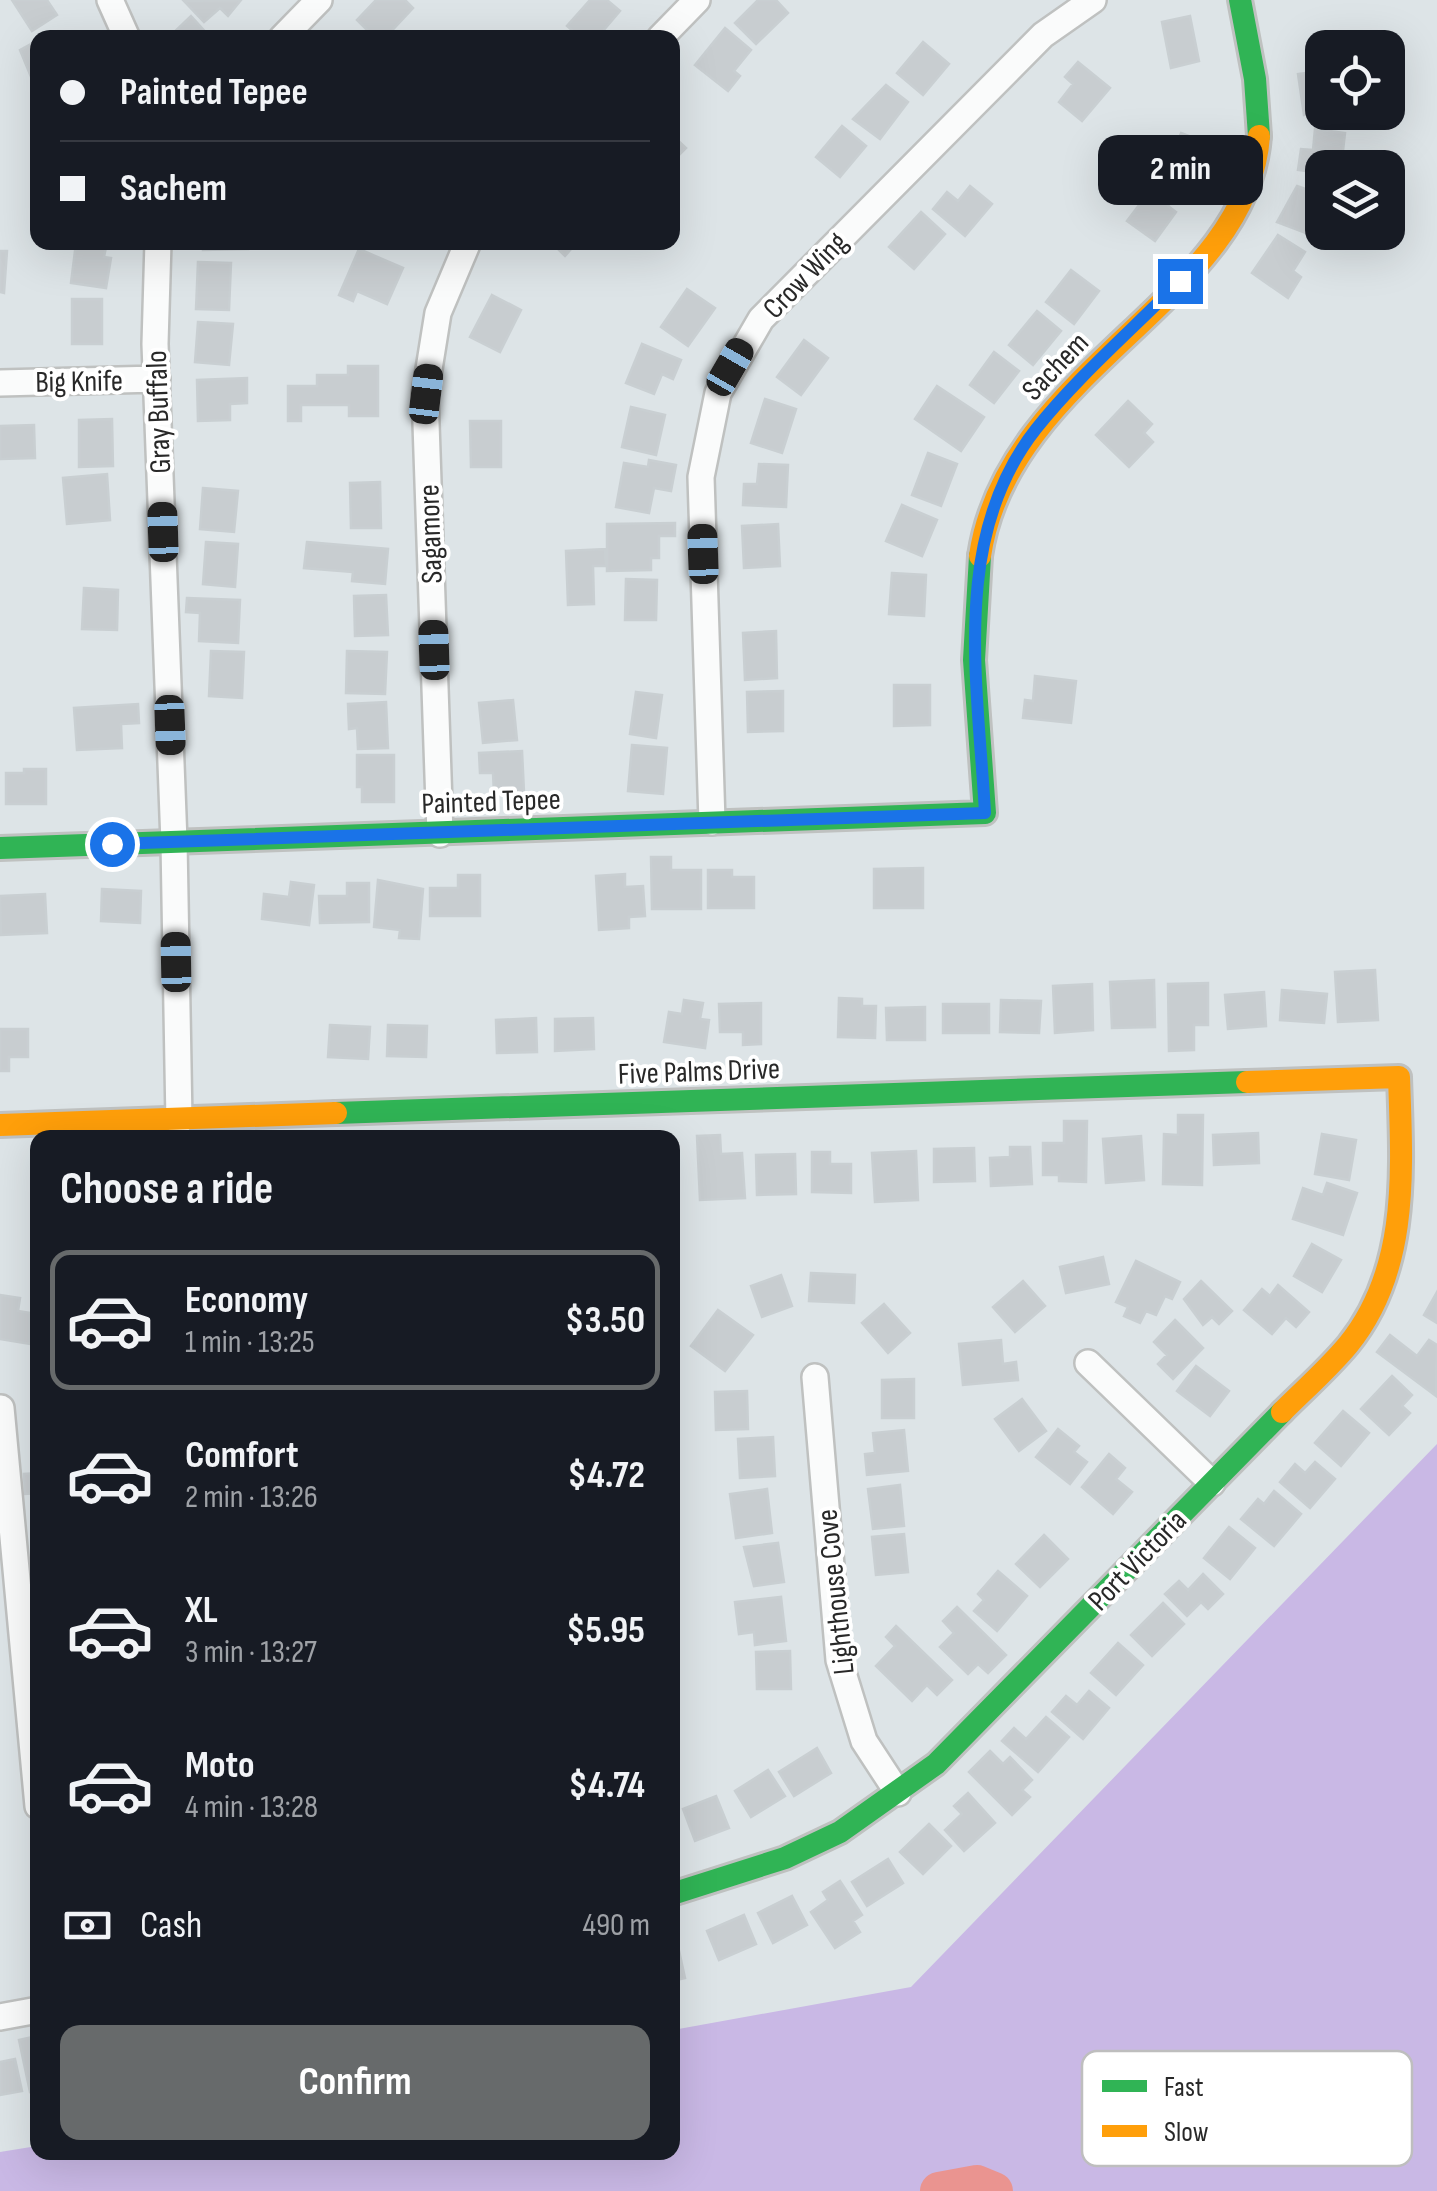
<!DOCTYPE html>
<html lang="en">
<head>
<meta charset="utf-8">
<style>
	body { margin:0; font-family:"Sofia Sans Condensed",sans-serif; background:#20242c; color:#f1f3f6; height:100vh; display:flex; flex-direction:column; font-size:38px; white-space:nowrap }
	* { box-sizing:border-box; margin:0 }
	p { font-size:32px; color:#9ea1a6 }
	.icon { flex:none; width:55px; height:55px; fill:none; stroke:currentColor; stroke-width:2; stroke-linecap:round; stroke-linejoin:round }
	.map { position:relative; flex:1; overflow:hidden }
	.panel { position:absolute; left:30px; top:1130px; width:650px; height:1030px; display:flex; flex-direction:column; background:#171b24; border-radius:20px; box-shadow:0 10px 40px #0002 }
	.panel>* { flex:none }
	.guide { position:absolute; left:30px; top:30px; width:650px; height:220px; border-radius:20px; box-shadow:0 10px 40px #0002; display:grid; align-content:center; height:220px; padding:0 30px; background:#171b24 }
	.tools { position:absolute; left:1305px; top:30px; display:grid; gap:20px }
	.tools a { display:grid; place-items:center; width:100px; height:100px; border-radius:20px; background:#171b24; box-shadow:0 10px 40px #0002; font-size:50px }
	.end { position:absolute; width:45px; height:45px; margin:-22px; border:12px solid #1a73e8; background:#fff; box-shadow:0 0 0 5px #fff }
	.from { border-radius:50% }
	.bubble { position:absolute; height:70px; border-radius:20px; background:#171b24; box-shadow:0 10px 40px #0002; font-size:32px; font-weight:700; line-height:70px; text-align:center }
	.car { position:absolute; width:30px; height:60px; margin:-30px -15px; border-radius:12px; box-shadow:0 0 8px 2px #0007; background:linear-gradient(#222 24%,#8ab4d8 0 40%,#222 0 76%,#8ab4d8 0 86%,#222 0) }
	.guide b { display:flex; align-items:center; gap:35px; height:95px; font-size:38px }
	.guide b+b { border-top:2px solid #363941 }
	.guide i { width:25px; height:25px; background:#f1f3f6 }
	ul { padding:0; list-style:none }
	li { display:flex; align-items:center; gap:30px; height:140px; margin:0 20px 15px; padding:0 10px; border:5px solid transparent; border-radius:20px }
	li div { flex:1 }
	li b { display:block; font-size:38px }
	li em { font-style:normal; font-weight:700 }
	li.active { border-color:#676a6b }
	li>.icon { width:90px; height:90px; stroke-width:1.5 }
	h2 { padding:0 30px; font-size:45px; line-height:120px }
	.pay { display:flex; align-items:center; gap:25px; height:110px; padding:0 30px; font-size:38px }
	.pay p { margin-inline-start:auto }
	.cta { display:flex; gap:20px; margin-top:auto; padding:20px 30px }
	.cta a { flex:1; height:115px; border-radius:20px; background:#676a6b; color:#fff; font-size:40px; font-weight:700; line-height:115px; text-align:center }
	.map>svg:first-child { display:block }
</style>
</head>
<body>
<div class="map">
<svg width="1437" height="2191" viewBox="0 0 1437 2191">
	<rect width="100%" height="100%" fill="#dde4e7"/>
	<path fill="#c9b8e5" d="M1437 1444V2191H0V2152L37 2146 38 2152H672L673 2030 911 1987Z"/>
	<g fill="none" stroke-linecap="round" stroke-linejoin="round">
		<path stroke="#ea9490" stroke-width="38" d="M939 2191 977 2184 994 2191"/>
	</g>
	<path fill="#c8cdd0" stroke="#c9cfd2" stroke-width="2.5" d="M12 0H47L57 15 32 31Z
		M241 0 228 16 220 8 204 22 184 1Z
		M376 0H405L413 8 385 38H375L357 20Z
		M590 0H607L620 11 597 38H581L567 26Z
		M758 0H776L788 13 756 44 735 23Z
		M191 16 211 38H168Z
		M1190 16 1199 61 1171 68 1162 22Z
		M725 28 751 50 734 71 740 76 728 91 695 65Z
		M38 40V82L34 84 20 50Z
		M923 42 949 64 923 95 897 73Z
		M1078 62 1110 88 1082 121 1059 102 1073 84 1065 77Z
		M1322 71V112L1304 115 1298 74Z
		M886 85 908 102 880 139 853 119Z
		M842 126 866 146 840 177 816 157Z
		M1315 129 1345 133 1341 168H1322V173L1298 170 1301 149 1313 150Z
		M1181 133 1207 143 1201 158 1207 161 1198 187 1164 174Z
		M672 135 686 148 672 162Z
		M1155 184 1174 198 1168 206 1176 212 1155 241 1127 221Z
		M970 186 992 204 965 236 933 209 947 192 958 201Z
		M1297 186 1322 195V232H1336L1332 243 1277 222Z
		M921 212 945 234 914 269 889 247Z
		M1278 235 1305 252 1293 271 1301 277 1288 298 1252 273Z
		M203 242H248V249L203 250Z
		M551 242H577L565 256Z
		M76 243 106 247 104 257 111 258 106 288 71 283Z
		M359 249 403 268 387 304 357 291 353 301 339 295Z
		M0 251H7L4 293 0 292Z
		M198 262 231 263 229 310 196 309Z
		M1071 270 1099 291 1074 324 1046 302Z
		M687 289 715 308 688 346 661 327Z
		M492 295 521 310 500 352 470 337Z
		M72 299H102V344H72Z
		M1037 311 1061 331 1033 365 1009 345Z
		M198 322 233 324 229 365 195 362Z
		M804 340 828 358 801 395 777 377Z
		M642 344 681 360 673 379 662 374 654 394 626 383Z
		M994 352 1019 371 994 403 970 385Z
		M348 366H378V416H349V405H301V421H288V386H317V375H348Z
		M247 378V403L230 404V420L198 421 197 380Z
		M937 386 984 417 961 451 915 419Z
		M765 399 796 409 782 453 751 443Z
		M1128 401 1152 424 1144 433 1153 442 1129 467 1096 435Z
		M631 407 665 415 656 455 622 447Z
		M112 419 113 466 79 467V420Z
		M470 421H501V467H471Z
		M34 425 35 458 0 459V426Z
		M928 453 957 464 941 506 912 495Z
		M649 460 676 465 671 491 654 488 649 513 616 507 624 463 648 467Z
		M759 464 788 465 786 507 743 505 744 484H757Z
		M107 474 110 520 67 524 63 478Z
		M380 482 381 528H351L350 483Z
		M203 488 238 491 234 532 200 529Z
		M902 505 937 520 922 556 886 541Z
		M675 523V536H659V558H651V570L607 571V524Z
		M778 524 780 566 744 568 742 526Z
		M206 542 238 544 235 587 203 584Z
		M307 542 388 549 385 584 352 581 353 572 304 568Z
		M605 549 606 566H593L594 604 568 605 566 551Z
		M892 573 926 575 924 616 889 614Z
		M626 579 657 580 656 620H625Z
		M84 588 118 590 117 630 82 629Z
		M386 595 388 635 355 636 354 596Z
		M187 598 240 600 238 643 199 641 200 613 186 612Z
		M776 631 777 678 745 680 743 633Z
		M211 651 244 652 242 698 209 696Z
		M347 651 387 652 385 694 346 693Z
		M1035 676 1076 681 1071 723 1023 718 1025 700 1033 701Z
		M894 685H930V725L894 726Z
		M783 691V731L748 732 747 692Z
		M636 692 662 695 656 738 630 734Z
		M513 700 517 740 483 743 479 703Z
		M386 702 388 748 358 749 357 728 349 729 348 704Z
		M138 704 139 723 121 724 122 748 77 750 74 708Z
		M632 745 667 748 663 794 628 791Z
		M522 751 524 792 494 794 493 773H480L479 753Z
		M357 755H394V802H362V787H357Z
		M24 769H46V804H6V773H24Z
		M651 857H671V870H701V909H652Z
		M923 868V908H874V869Z
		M708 870H732V877H754V908H708Z
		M625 874V887L643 886 645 916 629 917V928L599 930 596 876Z
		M458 875H480V916H430V888H458Z
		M378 880 423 889 419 939 399 938 400 930 374 927Z
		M291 882 314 885 309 925 262 919 264 894 289 897Z
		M347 883H369V922L320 923 319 896H347Z
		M102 889 141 891 140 923 101 921Z
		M45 894 47 933 1 935 0 896Z
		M1375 970 1378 1020 1338 1022 1335 972Z
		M1154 980 1155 1027 1112 1028 1110 982Z
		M1208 983V1025H1194V1050L1169 1051 1168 984Z
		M1092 984 1093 1030 1055 1033 1053 986Z
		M1282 990 1327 994 1324 1023 1280 1020Z
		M1264 992 1266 1026 1228 1029 1225 995Z
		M839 998 862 999V1006H876L875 1038 838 1037Z
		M684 1000 703 1003 700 1019 709 1020 705 1048 664 1042 669 1012 682 1014Z
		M1001 1000 1041 1001 1039 1033 1000 1032Z
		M761 1003V1044L743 1045V1032H720L719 1004Z
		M943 1004H989V1033H943Z
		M925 1007V1040H887L886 1008Z
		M536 1018 537 1052 497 1053 496 1020Z
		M593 1018 594 1049 555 1051V1019Z
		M330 1025 370 1027 368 1059 328 1057Z
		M388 1025 427 1026 426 1057 387 1056Z
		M0 1029H28V1057H9V1071H0Z
		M1178 1115H1203L1202 1185 1163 1184 1164 1134 1178 1135Z
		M1064 1121H1087L1086 1182 1059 1181V1175H1043V1143H1064Z
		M1258 1133 1259 1163 1214 1165 1213 1135Z
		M1322 1134 1356 1140 1349 1180 1315 1174Z
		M720 1135 721 1154 742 1153 745 1198 700 1200 697 1136Z
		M1141 1136 1144 1180 1106 1183 1103 1139Z
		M1010 1147H1030L1032 1184 991 1186 990 1158 1010 1157Z
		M974 1148 975 1181 934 1182V1149Z
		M916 1151 918 1200 875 1202 872 1153Z
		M812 1152H830V1164H851V1193L812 1192Z
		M795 1154 796 1194 757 1195 756 1155Z
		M1327 1183 1357 1193 1343 1235 1293 1219 1303 1188 1323 1195Z
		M1312 1244 1341 1260 1322 1292 1294 1276Z
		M1103 1257 1109 1284 1066 1293 1060 1267Z
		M1136 1261 1180 1282 1172 1299 1165 1296 1156 1315 1146 1311 1140 1323 1124 1316 1128 1307 1116 1302Z
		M811 1273 855 1275 854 1303 809 1301Z
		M781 1275 792 1306 762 1317 751 1286Z
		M1023 1281 1045 1306 1015 1332 993 1307Z
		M1201 1281 1232 1311 1219 1324 1212 1317 1203 1325 1184 1299Z
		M1278 1285 1309 1312 1296 1327 1286 1318 1272 1334 1244 1310 1262 1289 1270 1296Z
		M1437 1292V1323L1424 1315Z
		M0 1295 20 1298 18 1311 37 1314 31 1344 0 1339Z
		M884 1304 910 1333 888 1353 862 1323Z
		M718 1310 753 1335 725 1371 691 1346Z
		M1175 1320 1203 1348 1173 1379 1158 1364 1167 1355 1154 1342Z
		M1390 1335 1417 1356 1429 1340 1437 1345 1436 1396 1377 1352Z
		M1001 1340 1003 1364 1016 1362 1018 1380 963 1385 959 1344Z
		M1196 1366 1229 1391 1210 1416 1177 1391Z
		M1392 1376 1412 1395 1402 1406 1410 1413 1389 1435 1361 1409Z
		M914 1379V1418H882V1380Z
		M747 1391 748 1429 716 1430 715 1392Z
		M1022 1399 1046 1431 1019 1451 995 1419Z
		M1343 1411 1369 1433 1341 1466 1315 1443Z
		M1058 1429 1079 1446 1074 1452 1087 1462 1070 1484 1036 1457Z
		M904 1430 908 1471 867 1475 865 1454 875 1453 873 1433Z
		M773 1437 775 1476 740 1478 738 1439Z
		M1109 1454 1125 1468 1116 1479 1132 1492 1113 1514 1082 1487Z
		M1315 1462 1335 1479 1310 1508 1280 1482 1295 1464 1305 1473Z
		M38 1473V1493L25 1494 24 1474Z
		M900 1485 904 1526 873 1529 868 1489Z
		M767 1489 772 1533 736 1538 730 1494Z
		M1274 1491 1301 1514 1274 1546 1241 1519 1258 1499 1264 1504Z
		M1229 1527 1255 1548 1230 1579 1204 1558Z
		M904 1534 908 1572 876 1575 872 1537Z
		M1044 1535 1068 1559 1040 1587 1016 1564Z
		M778 1543 784 1582 754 1586 744 1547Z
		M998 1571 1027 1596 997 1631 974 1611 984 1600 978 1594Z
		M1203 1574 1223 1594 1208 1609 1201 1602 1187 1616 1165 1594 1179 1581 1188 1590Z
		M781 1597 786 1641 755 1645 754 1632 739 1634 735 1602Z
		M1163 1603 1184 1624 1152 1656 1131 1635Z
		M957 1607 1006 1655 988 1673 978 1664 968 1674 940 1647 954 1633 943 1621Z
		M896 1626 952 1680 937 1695 927 1685 912 1701 876 1666 895 1646 886 1637Z
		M1118 1643 1143 1665 1116 1695 1091 1673Z
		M790 1651 791 1689H757L756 1652Z
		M1089 1691 1109 1708 1083 1739 1052 1712 1066 1696 1077 1705Z
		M1046 1717 1069 1737 1038 1772 1002 1741 1014 1728 1026 1739Z
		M817 1748 831 1773 794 1796 779 1772Z
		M990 1751 1003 1764 1010 1757 1032 1780 1022 1790 1030 1797 1012 1815 969 1772Z
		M768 1770 785 1796 751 1817 735 1791Z
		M968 1793 995 1823 964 1851 945 1830 962 1814 954 1806Z
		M716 1796 729 1828 695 1841 683 1809Z
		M929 1824 951 1846 923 1874 900 1852Z
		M888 1859 903 1883 867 1906 852 1882Z
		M840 1881 862 1915 853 1921 860 1932 835 1948 811 1912 828 1900 823 1892Z
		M792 1896 807 1925 773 1943 758 1913Z
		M744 1915 756 1944 719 1960 707 1931Z
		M676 1937 685 1978 672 1981V1938Z
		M37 2036 38 2090 30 2092 19 2040Z
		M15 2059 22 2091 0 2095V2062Z"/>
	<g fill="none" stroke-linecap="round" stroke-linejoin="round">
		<defs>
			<path id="street" d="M110 0 127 38
				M282 38 319 0
				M660 38 697 0
				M158 242 155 344 174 842 179 1122
				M0 383 157 379
				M712 822 701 477 718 393 761 319 1043 35 1093 0
				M440 834 425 394 438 313 468 242
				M1088 1363 1212 1483
				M815 1377 839 1660 864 1741 898 1793
				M1 1408 38 1806
				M0 2017 38 2010"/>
			<path id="fast" d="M1240 0 1255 79 1259 136
				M0 848 985 813 974 660 980 556
				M336 1113 1247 1082
				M672 1894 785 1858 840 1832 936 1764 1282 1412"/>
			<path id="slow" d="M980 556C1007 370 1248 299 1259 136
				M1247 1082 1399 1077C1402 1169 1410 1269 1348 1345 1328 1369 1304 1390 1282 1412
				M0 1125 336 1113"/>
		</defs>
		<use href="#street" stroke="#bfc1c0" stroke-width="30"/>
		<use href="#fast" stroke="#bfc1c0" stroke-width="28"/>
		<use href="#slow" stroke="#bfc1c0" stroke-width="28"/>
		<use href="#street" stroke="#fafbfb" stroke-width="25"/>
		<use href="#fast" stroke="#30b455" stroke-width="22"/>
		<use href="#slow" stroke="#ff9f0a" stroke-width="22"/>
	</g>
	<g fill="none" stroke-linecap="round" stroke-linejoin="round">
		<path stroke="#1a73e8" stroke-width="12" d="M112 844 985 813C978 684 950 538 1036 429 1078 376 1133 329 1180 281"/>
	</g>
	<g text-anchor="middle" stroke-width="8" stroke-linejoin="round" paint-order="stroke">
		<g font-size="30" fill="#282828" stroke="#fff">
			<text transform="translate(805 275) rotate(-46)" y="10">Crow Wing</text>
			<text transform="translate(1055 366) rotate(-46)" y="10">Sachem</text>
			<text transform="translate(79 381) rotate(-1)" y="10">Big Knife</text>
			<text transform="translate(158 412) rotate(-92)" y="10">Gray Buffalo</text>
			<text transform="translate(430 534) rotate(-92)" y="10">Sagamore</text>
			<text transform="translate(491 801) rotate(-2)" y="10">Painted Tepee</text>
			<text transform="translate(699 1071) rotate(-2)" y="10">Five Palms Drive</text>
			<text transform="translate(1137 1560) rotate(-46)" y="10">Port Victoria</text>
			<text transform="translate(835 1592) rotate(-96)" y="10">Lighthouse Cove</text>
		</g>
	</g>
	<rect x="1082" y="2051" width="330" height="115" rx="15" fill="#fff" stroke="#bebebe" stroke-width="2.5"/>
	<rect x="1102" y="2080" width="45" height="12" fill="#30b455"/>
	<rect x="1102" y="2125" width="45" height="12" fill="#ff9f0a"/>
	<g font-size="28" fill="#282828">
		<text x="1164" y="2096">Fast</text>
		<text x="1164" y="2141">Slow</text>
	</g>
</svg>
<div class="tools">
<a><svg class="icon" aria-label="locate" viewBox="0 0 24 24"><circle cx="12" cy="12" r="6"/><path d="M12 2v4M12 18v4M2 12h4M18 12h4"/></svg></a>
<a><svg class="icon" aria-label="layers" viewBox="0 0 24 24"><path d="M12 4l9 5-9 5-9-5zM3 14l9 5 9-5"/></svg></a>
</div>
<i class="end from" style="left:112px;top:844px"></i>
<i class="end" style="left:1180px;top:281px"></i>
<div class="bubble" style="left:1098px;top:135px;width:165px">2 min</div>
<i class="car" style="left:730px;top:367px;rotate:30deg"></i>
<i class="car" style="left:426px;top:394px;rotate:7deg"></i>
<i class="car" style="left:163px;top:532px;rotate:358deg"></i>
<i class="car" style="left:703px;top:554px;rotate:358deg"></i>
<i class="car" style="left:434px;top:650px;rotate:358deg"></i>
<i class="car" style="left:170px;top:725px;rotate:178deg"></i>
<i class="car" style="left:176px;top:962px;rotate:359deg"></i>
<div class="guide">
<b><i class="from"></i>Painted Tepee</b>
<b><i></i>Sachem</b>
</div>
<section class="panel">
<h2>Choose a ride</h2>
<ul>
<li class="active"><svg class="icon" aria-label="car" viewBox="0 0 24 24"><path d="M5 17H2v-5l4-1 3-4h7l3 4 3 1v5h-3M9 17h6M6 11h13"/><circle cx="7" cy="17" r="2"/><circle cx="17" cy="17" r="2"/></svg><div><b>Economy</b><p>1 min · 13:25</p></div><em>$3.50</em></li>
<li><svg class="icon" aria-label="car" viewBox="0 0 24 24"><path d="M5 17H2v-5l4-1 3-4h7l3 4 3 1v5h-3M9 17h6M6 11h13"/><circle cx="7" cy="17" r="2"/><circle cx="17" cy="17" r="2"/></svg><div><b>Comfort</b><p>2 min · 13:26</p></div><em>$4.72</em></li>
<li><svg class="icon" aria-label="car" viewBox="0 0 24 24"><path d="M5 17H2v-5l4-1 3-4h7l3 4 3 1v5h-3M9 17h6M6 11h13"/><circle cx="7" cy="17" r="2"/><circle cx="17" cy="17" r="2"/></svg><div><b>XL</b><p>3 min · 13:27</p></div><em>$5.95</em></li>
<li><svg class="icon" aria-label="car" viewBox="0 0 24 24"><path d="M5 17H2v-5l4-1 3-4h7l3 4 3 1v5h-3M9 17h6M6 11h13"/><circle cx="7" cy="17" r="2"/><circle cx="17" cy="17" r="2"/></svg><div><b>Moto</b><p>4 min · 13:28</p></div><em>$4.74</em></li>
</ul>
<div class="pay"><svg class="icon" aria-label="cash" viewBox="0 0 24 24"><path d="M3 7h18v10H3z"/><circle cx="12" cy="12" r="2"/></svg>Cash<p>490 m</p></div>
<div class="cta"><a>Confirm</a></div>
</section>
</div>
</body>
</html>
